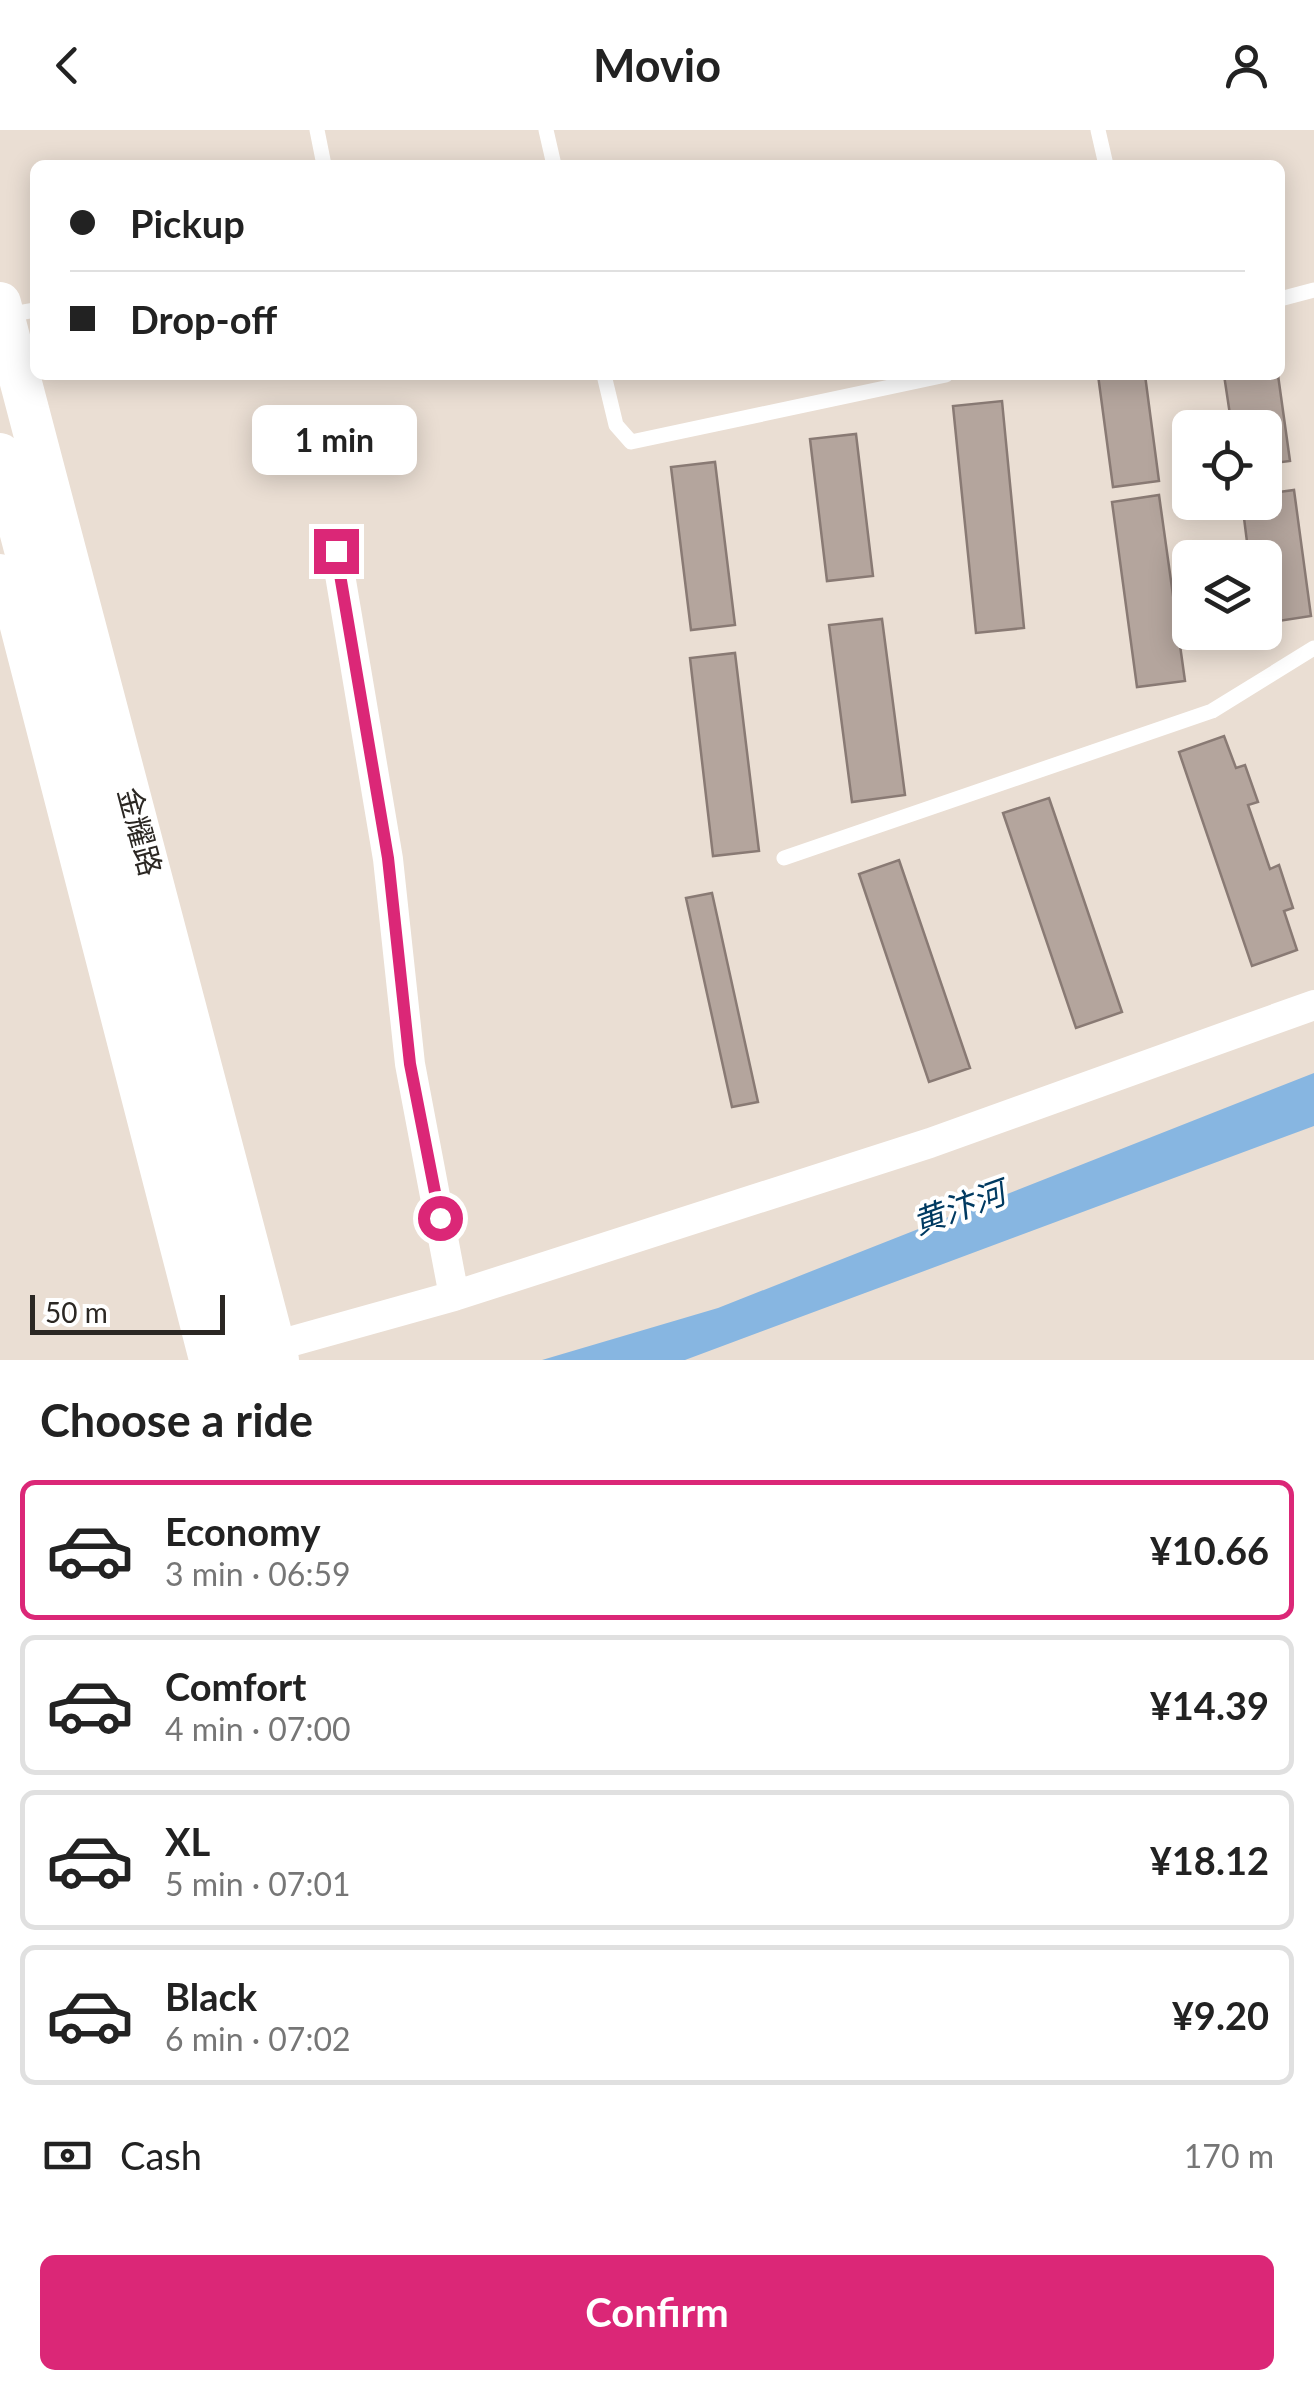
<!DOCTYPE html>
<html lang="en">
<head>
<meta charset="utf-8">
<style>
	body { margin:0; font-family:Lato,"Noto Sans SC",sans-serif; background:#f2f2f2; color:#222; height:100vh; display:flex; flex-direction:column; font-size:38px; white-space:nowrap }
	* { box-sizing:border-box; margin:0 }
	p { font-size:32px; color:#767676 }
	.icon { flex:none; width:55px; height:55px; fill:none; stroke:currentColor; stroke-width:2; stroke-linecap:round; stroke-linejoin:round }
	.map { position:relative; height:1230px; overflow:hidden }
	.side { display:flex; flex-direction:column; background:#fff; flex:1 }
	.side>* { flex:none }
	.banner { position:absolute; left:30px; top:30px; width:1255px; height:220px; border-radius:15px; box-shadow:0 5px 25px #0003; display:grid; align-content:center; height:220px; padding:0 40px; background:#fff }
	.tools { position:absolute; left:1172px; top:280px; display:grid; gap:20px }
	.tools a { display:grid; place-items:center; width:110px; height:110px; border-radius:15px; background:#fff; box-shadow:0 5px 25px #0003; font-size:50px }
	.scale { position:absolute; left:30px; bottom:25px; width:195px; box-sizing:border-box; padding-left:10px; border:5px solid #2b2723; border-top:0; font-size:28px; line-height:35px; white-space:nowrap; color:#2b2723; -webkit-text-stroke:8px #fff; paint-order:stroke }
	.end { position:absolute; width:45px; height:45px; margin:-22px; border:12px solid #db2777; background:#fff; box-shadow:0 0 0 5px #fff }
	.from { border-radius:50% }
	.bubble { position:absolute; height:70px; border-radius:15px; background:#fff; box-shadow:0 5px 25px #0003; font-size:32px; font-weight:700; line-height:70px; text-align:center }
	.banner b { display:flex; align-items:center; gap:35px; height:95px; font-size:38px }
	.banner b+b { border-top:2px solid #e0e0e0 }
	.banner i { width:25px; height:25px; background:#222 }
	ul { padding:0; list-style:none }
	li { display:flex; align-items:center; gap:30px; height:140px; margin:0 20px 15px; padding:0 20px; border:5px solid #e0e0e0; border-radius:15px }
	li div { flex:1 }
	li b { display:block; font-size:38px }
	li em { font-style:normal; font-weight:700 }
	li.current { border-color:#db2777 }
	li>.icon { width:90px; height:90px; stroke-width:1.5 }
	h2 { padding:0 40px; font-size:45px; line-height:120px }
	.pay { display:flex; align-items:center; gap:25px; height:110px; padding:0 40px; font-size:38px }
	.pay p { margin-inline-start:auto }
	.button { display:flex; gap:20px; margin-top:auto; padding:20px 40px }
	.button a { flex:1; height:115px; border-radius:15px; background:#db2777; color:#fff; font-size:40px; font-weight:700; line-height:115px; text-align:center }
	header { display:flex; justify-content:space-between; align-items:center; height:130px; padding:0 40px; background:#fff; font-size:45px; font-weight:700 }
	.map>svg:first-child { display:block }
</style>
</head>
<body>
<header><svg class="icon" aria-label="back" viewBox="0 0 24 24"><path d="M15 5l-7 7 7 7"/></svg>Movio<svg class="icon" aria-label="person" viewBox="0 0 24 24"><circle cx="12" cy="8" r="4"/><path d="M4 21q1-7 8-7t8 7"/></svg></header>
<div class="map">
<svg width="1314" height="1230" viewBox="0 0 1314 1230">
	<rect width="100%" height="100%" fill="#eaded3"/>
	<path fill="#87b6e1" d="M1314 943V996L685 1230H542L718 1178Z"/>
	<path fill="#b4a59d" stroke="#897a74" stroke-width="2.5" d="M1098 245H1145L1159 351 1113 357Z
		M1224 245H1278L1290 331 1265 334V298H1232Z
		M1002 271 1024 498 976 503 953 276Z
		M856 304 873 446 827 451 810 309Z
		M715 332 735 495 691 500 671 337Z
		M1294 360 1311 486 1265 493V428H1249L1242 372H1265V364Z
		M1159 365 1185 551 1137 557 1112 372Z
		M882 489 905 665 852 672 829 495Z
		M735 523 759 721 713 726 690 528Z
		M1224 606 1236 638 1245 635 1258 672 1248 675 1270 739 1279 735 1293 778 1284 781 1297 820 1252 836 1179 622Z
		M1049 668 1122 882 1076 898 1003 683Z
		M899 730 970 938 929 952 859 744Z
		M712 763 758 972 732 977 686 768Z"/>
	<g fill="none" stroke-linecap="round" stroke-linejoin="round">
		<path stroke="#fff" stroke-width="15" d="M317 0 324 35
			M546 0 554 35
			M1098 0 1106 35
			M1280 169 1314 160
			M7 185 35 180
			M604 245 616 295 631 312 946 245
			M784 728 1212 581 1314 518"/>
		<path stroke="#fff" stroke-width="30" d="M336 421 388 729 410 934 454 1166
			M0 439 204 1230
			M275 1216 454 1166 930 1013 1314 875"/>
		<path stroke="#fff" stroke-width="42" d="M0 173 278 1230
			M0 324 238 1230"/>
	</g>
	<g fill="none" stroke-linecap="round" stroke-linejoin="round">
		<path stroke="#db2777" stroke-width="12" d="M336 421 388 728 410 934 440 1088"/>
	</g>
	<g text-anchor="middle" stroke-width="8" stroke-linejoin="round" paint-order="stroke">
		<g font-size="30" fill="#2b2723" stroke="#fff">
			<text transform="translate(139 702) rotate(75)" y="10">金耀路</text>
		</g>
		<g font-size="32" font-style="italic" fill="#003a61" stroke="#fff">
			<text transform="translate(959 1078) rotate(-20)" y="11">黄汴河</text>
		</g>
	</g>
</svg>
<div class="tools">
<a><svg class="icon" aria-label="locate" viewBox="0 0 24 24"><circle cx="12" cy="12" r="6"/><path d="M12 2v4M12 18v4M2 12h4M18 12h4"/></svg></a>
<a><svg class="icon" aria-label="layers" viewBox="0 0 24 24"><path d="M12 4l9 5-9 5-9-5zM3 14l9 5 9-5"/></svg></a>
</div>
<div class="scale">50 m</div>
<i class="end from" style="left:440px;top:1088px"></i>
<i class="end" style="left:336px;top:421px"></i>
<div class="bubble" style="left:252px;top:275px;width:165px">1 min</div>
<div class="banner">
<b><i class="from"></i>Pickup</b>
<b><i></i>Drop-off</b>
</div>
</div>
<section class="side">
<h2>Choose a ride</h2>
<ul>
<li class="current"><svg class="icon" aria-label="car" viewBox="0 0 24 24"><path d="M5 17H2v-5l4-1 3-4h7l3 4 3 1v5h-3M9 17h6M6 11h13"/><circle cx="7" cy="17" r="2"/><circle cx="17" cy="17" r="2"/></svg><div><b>Economy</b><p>3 min · 06:59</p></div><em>¥10.66</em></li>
<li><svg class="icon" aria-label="car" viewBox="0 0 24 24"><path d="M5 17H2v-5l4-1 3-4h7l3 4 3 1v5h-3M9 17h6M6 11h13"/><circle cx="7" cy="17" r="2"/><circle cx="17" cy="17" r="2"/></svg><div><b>Comfort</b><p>4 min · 07:00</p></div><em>¥14.39</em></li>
<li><svg class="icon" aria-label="car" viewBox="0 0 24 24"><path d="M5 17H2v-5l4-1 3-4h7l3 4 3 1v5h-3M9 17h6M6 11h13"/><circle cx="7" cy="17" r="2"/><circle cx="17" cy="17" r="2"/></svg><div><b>XL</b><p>5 min · 07:01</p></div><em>¥18.12</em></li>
<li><svg class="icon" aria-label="car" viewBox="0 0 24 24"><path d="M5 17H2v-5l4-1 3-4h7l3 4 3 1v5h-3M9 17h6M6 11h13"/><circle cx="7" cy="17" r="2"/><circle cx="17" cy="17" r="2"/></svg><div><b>Black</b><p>6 min · 07:02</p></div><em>¥9.20</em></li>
</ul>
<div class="pay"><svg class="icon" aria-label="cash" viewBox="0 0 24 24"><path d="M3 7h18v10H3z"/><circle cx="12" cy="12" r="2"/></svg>Cash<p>170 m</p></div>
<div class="button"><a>Confirm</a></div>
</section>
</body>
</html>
